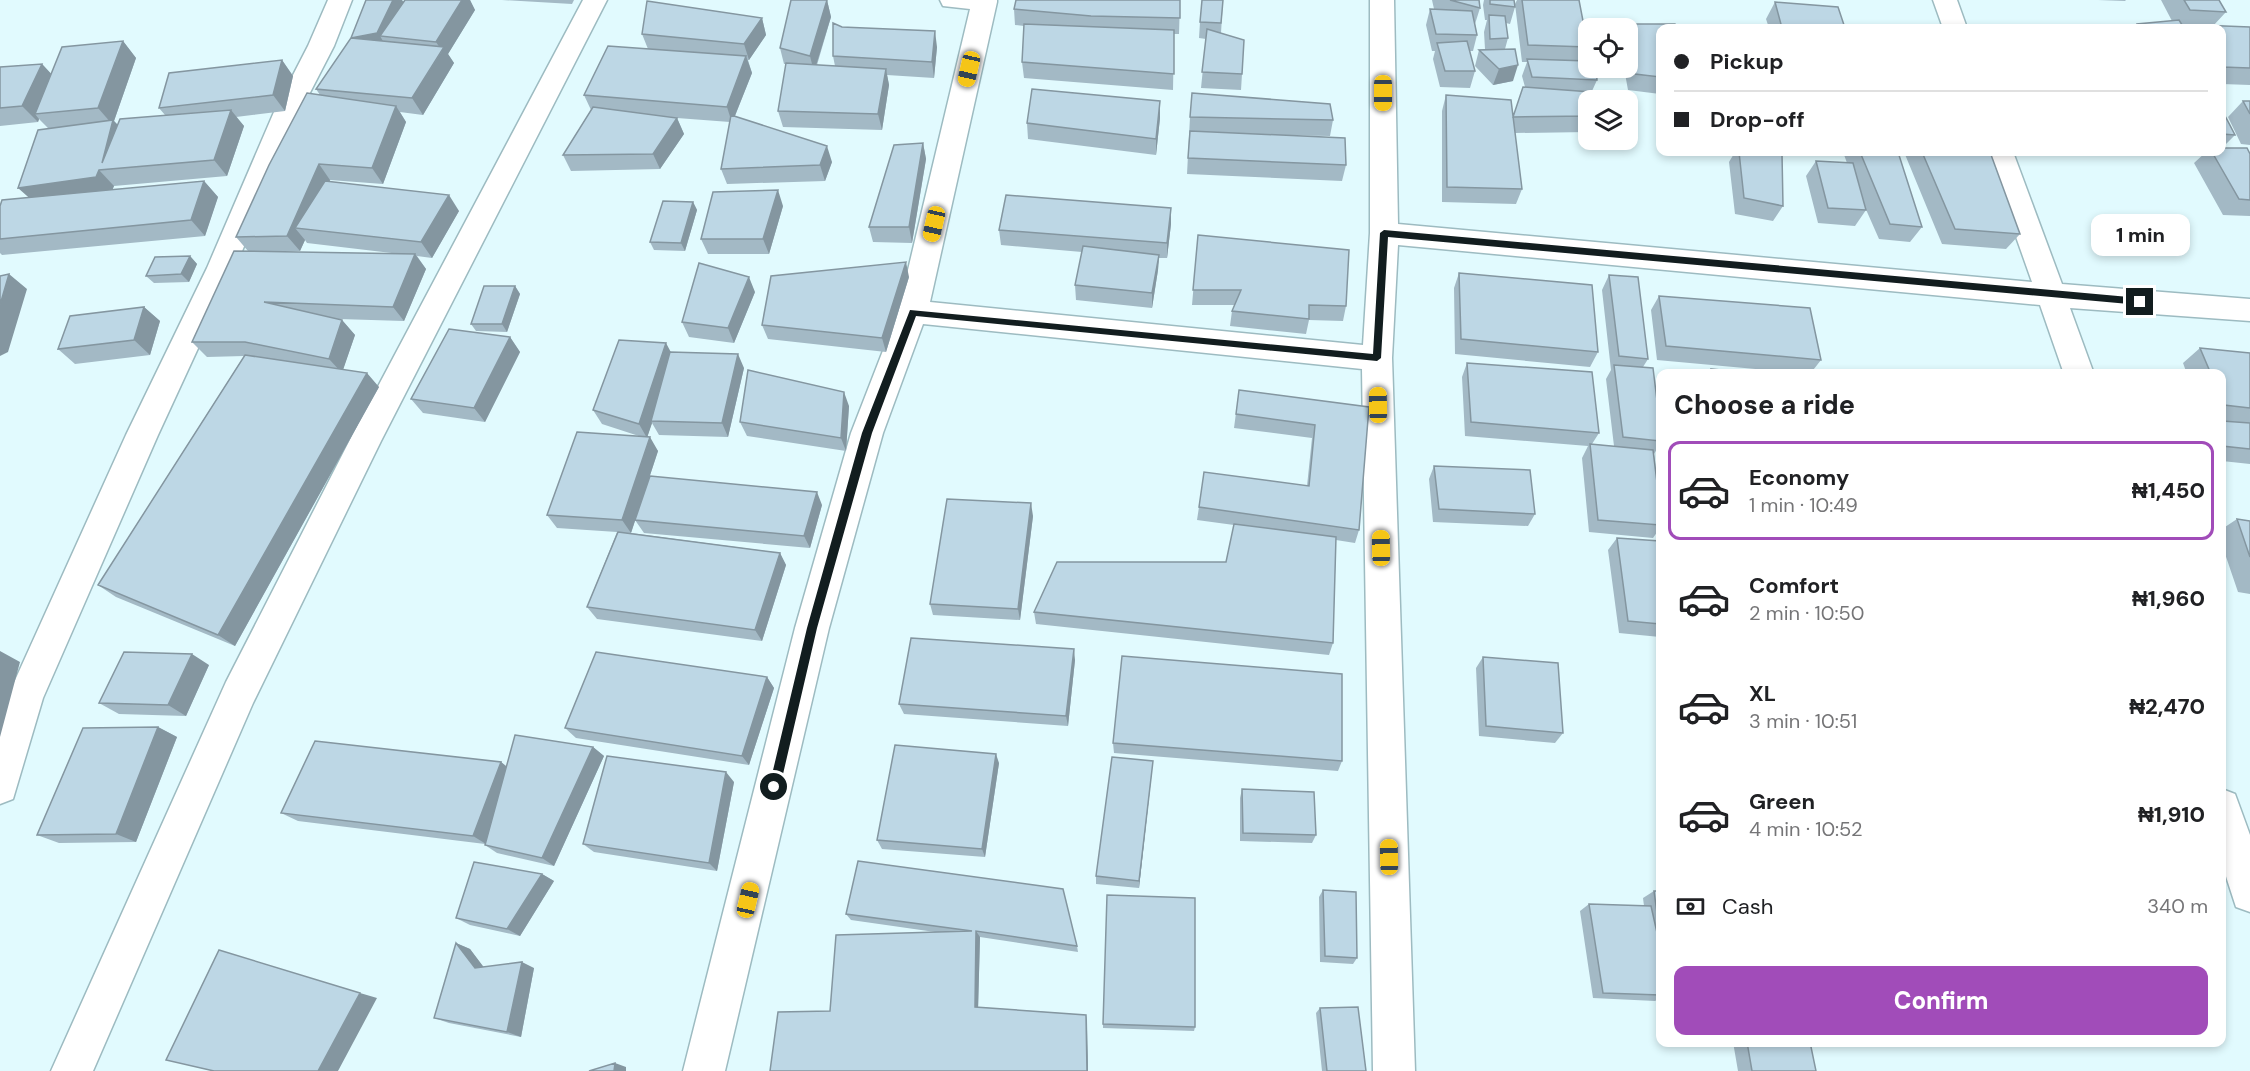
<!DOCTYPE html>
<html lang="en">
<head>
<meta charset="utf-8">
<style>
	body { margin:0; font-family:"DM Sans",sans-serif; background:#f2f2f2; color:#202124; height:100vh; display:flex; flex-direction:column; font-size:22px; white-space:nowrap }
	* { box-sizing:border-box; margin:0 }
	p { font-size:20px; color:#757577 }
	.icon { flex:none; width:33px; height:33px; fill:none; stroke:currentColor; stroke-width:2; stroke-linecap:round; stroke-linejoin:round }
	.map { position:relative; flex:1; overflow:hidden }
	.side { position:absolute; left:1656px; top:369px; width:570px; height:678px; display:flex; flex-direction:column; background:#fff; border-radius:12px; box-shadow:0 3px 9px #0003 }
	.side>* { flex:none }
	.guide { position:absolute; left:1656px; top:24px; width:570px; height:132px; border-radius:12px; box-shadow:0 3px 9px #0003; display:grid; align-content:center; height:132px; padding:0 18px; background:#fff }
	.buttons { position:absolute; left:1578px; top:18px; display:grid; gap:12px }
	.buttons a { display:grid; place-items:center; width:60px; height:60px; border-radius:12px; background:#fff; box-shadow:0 3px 9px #0003; font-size:30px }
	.end { position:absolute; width:27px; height:27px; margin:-14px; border:8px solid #121d1f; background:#fff; box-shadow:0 0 0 3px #fff }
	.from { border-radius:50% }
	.bubble { position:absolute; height:42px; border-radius:12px; background:#fff; box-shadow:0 3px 9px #0003; font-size:20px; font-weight:800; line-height:42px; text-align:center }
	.car { position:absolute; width:18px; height:36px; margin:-18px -9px; border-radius:8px; box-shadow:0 0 4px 2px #0007; background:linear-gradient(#f5c518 24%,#345 0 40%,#f5c518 0 76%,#345 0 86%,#f5c518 0) }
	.guide b { display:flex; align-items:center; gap:21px; height:57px; font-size:22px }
	.guide b+b { border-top:2px solid #e0e0e0 }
	.guide i { width:15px; height:15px; background:#202124 }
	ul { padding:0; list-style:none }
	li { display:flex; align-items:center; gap:18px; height:99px; margin:0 12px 9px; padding:0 6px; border:3px solid transparent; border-radius:12px }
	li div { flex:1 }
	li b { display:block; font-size:22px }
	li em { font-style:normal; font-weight:800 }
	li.selected { border-color:#a14cb9 }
	li>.icon { width:54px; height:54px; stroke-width:1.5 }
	h2 { padding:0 18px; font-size:27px; line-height:72px }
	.pay { display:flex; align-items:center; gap:15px; height:66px; padding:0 18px; font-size:22px }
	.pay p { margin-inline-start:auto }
	.button { display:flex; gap:12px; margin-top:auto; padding:12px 18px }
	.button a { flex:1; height:69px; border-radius:12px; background:#a14cb9; color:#fff; font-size:24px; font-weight:800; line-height:69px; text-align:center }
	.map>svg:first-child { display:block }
</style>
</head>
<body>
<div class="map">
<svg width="2250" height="1071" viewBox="0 0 2250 1071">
	<rect width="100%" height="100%" fill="#e1fafe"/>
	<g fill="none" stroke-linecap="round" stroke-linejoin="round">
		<defs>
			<path id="minor" d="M328 0H352L334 46 300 112 235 268 158 435 43 698 13 799 0 804V723L7 698 126 435 207 268 274 112 308 46Z
				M583 0H607L381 441 253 703 93 1071H51L226 682 356 428Z
				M940 0H997V2L930 302 1363 345 1370 233V0H1394L1398 224 2032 282 1986 152H2013L2062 284 2250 299V321L2070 308 2094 374H2064L2040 305 1398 245 1392 358 1415 1071H1373L1362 369 923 324 883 433 829 628 725 1071H683L795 628 851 433 898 312 970 9 943 6Z
				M1933 0H1957L1967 28H1943Z
				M2222 789 2235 794 2250 835V912L2236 907 2222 864Z"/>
		</defs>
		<use href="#minor" stroke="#9dbbc1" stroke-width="3"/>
		<use href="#minor" fill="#fff" fill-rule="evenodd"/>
	</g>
	<path fill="#a3b9c5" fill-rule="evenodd" d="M402 0 403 2 405 0H470L475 10 448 54 454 63 423 115 400 112 406 122 383 184 330 180V182L459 211 432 258 417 256 426 269 404 321 339 319 342 320 355 335 343 369 379 387 235 646 116 597 98 585 244 356 207 357 192 342 248 251 236 237 320 95 316 89ZM305 240 307 243 400 254 272 252 300 251Z
		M502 0H574L572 4Z
		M827 0 831 17 817 65 835 66 833 56 842 27 937 47 934 78 887 75 889 85 882 130 783 127 778 111 786 64H784L780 48Z
		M1180 0 1179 34H1174L1173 90 1024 78 1022 62 1024 26 1015 25 1014 9Z
		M1223 0 1221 33 1242 74 1241 90 1201 88 1206 39 1199 38 1200 22Z
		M1432 0H1479L1480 8 1475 24 1477 35 1473 51H1469L1475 71 1470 88 1440 87 1433 59 1435 51H1432L1426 25 1430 9H1434Z
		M1484 0H1514L1515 7 1510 24 1506 23 1508 38 1505 49 1513 81 1493 85 1475 66 1479 50 1485 49 1484 32 1487 20H1485L1483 5Z
		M1517 0H1579L1588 47 1582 61 1597 80 1588 100V132L1515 133 1522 189 1516 204 1442 202V111L1446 95 1513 116 1525 87 1522 76 1527 62H1522L1515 4Z
		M2098 0H2126L2125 1Z
		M2161 0H2219L2226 12 2213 26 2250 27V85L2222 84V28H2196H2197L2183 27 2184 28H2133L2137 24 2172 21Z
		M1775 2 1845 28H1769L1766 19Z
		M762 18 766 35 749 60H748L752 73 735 116 832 162 825 181 727 184 721 169 730 122 677 118 684 134 660 169 571 171 563 155 591 110 584 95 648 49 642 34Z
		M1626 24 1660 28V94L1628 90 1624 68H1628V28H1624Z
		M123 41 136 58 114 121 118 125 165 115 159 108 282 60 293 76 285 111 236 117 244 126 227 176 114 186 112 190 204 181 218 197 205 236 2 255 0 253V206L29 198 49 129 39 119 38 122 0 126V67L42 64 51 74Z
		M2243 101H2250V145L2241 144 2228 117Z
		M2222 110 2235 135 2222 148 2250 154V216L2223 215 2194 163 2206 152H2222Z
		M1190 117 1333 120 1330 136 1266 135 1346 165 1342 181 1187 174Z
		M1160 118 1156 155 1028 139 1027 123Z
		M923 143 926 159 912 243 873 242 869 227Z
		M1735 152H1768L1783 206 1773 221 1735 214 1729 162Z
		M1843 152H1898L1922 227 1910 242 1879 239 1864 205 1866 210 1855 226 1818 223 1806 176 1816 161 1847 163Z
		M1904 152H1990L2020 234 2006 249 1942 244Z
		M693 202 697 210 685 251 654 250 650 242Z
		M783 206 769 254H708L701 239Z
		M1171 224 1167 258H1159L1158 270 1152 308 1076 300 1075 285 1082 252 1001 245 999 230Z
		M1198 235 1346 306 1343 321 1309 320 1306 334 1230 326 1232 311 1235 305H1192Z
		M190 256 197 264 189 282 154 283 146 276Z
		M1459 273 1598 352 1590 367 1455 354 1454 288Z
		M1609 275 1648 359 1643 367 1660 425V444L1654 454 1660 507V528L1653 538 1589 532 1582 458 1588 446 1465 436 1462 377 1467 363 1599 433 1592 444 1614 446 1606 379 1611 370 1602 290Z
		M909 277 886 352 768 339 762 325Z
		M515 286 520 294 507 332 476 331 471 324Z
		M755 292 734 343 689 337 682 322Z
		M1659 296 1821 360 1810 374 1657 360 1651 310Z
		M144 307 160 321 150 355 75 364 58 349Z
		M510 337 520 352 485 422 423 413 411 399Z
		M2200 348 2250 353V464L2222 461V374H2187L2183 363Z
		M671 352 744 368 728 437 659 435 652 423 647 437 658 451 631 533 780 553 786 565 762 641 597 619 587 607 617 532 557 528 547 515 642 437 602 424 593 410Z
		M1239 390 1369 407 1359 530 1355 543 1336 540 1333 643 1329 655 1036 624 1034 612 1226 562 1234 525 1197 520 1199 507 1307 486 1312 438 1234 428Z
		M849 406 846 451 747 436 740 422Z
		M1434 466 1535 514 1528 526 1433 522 1429 479Z
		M822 505 810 548 644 533 635 520Z
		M1033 516 1020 620 933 615 930 604Z
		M2237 519 2250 521V594L2238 592 2222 545V529Z
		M1617 538 1660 541V637L1619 633 1608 550Z
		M1483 657 1563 733 1555 743 1479 736 1476 668Z
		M1075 660 1068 726 904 714 899 704Z
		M209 665 186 716 119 714 99 703Z
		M767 677 774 688 749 765 576 738 565 728Z
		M158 727 177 737 136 842 59 843 37 835Z
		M1113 743 1342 761 1338 771 1114 753Z
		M593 747 604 756 554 866 497 853 485 845V844L298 821 281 813 501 762 506 766Z
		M999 763 985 857 882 849 877 840Z
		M1152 770 1139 888 1096 884V876Z
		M734 782 717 871 594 852 583 844Z
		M1242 789 1316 835 1312 843 1240 841V798Z
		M858 861 1077 946 1078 952 980 937 978 1007 1086 1015 1088 1071H770L830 1011 935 932 851 920 846 914Z
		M542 874 554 881 520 936 470 925 456 918Z
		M1323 890 1357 958 1353 964 1320 962 1319 897Z
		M1654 891H1660V998L1655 1001 1593 998 1580 911 1589 904 1644 906 1643 898Z
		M456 943 470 949 483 967 534 968 521 1037 449 1023 434 1018Z
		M1320 1008 1366 1071H1322L1316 1013Z
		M1103 1024 1195 1027 1194 1031 1103 1028Z
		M1733 1042H1875L1810 1044 1816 1071H1738Z"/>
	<path fill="#8496a0" d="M393 0H402L407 8 380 36 387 48 351 38Z
		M462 0H470L475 10 448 54 454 63 423 115 412 98 442 51 436 42Z
		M827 0 831 17 814 72 810 56Z
		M762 18 766 35 749 60 744 44Z
		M935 31 937 47 934 78 932 62Z
		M123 41 136 58 114 121 128 136 102 163 112 124 98 108Z
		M746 56 752 73 732 123 727 107Z
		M282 60 293 76 285 111 273 95Z
		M42 64 57 80 35 114 39 119 38 122 22 106Z
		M1518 65 1513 81 1493 85 1499 69Z
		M886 69 889 85 882 130 878 114Z
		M1160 101V118L1156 155V139Z
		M396 106 406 122 383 184 372 168Z
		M231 110 244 126 227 176 214 160Z
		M677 118 684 134 660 169 653 154Z
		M923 143 926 159 912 243 909 227Z
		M827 146 832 162 825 181 820 165Z
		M319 164 330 180 309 229 295 228 305 240 300 251 287 236Z
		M99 170 114 186 111 193 35 203 18 188Z
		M204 181 218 197 205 236 191 220Z
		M778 190 783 206 769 254 763 239Z
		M449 195 459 211 432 258 421 242Z
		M693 202 697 210 685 251 681 243Z
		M1171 208V224L1167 258V243Z
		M415 254 426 269 404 321 393 307Z
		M1159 255 1158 270 1152 308V293Z
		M190 256 197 264 189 282 181 274Z
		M906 262 909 277 886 352 882 338Z
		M9 274 27 289 8 352 0 356V305Z
		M749 277 755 292 734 343 728 328Z
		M515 286 520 294 507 332 502 324Z
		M144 307 160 321 150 355 134 340Z
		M342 320 355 335 342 373 329 359Z
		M510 337 520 352 485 422 474 408Z
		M666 343 674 358 651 421 652 423 647 438 639 424Z
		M738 354 744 368 728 437 722 423Z
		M367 373 379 387 235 646 218 635Z
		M844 392 849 406 846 451 841 438Z
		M650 437 658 451 631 533 622 520Z
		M817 492 822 505 810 548 804 536Z
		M1031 503 1033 516 1020 620 1018 609Z
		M780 553 786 565 762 641 755 630Z
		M1074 649 1075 660 1068 726 1066 716Z
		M0 651 20 662 0 737Z
		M192 654 209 665 186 716 168 705Z
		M767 677 774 688 749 765 742 756Z
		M158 727 177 737 136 842 116 834Z
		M593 747 604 756 554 866 542 858Z
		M996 754 999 763 985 857 982 849Z
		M1153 761 1152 770 1139 888V881Z
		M501 762 513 772 486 844 473 836Z
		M726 772 734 782 717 871 709 863Z
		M542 874 554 881 520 936 507 929Z
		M976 931 980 937 978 1012 975 1007Z
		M456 943 470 949 489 974 475 968Z
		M522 962 534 968 521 1037 507 1032Z
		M360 993 377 998 338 1071H318Z
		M1086 1015 1087 1020 1088 1071H1087Z
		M615 1063 626 1067V1071H614Z"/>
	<path fill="#bdd7e5" stroke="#8496a0" stroke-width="1.5" d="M366 0H393L377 33 351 38 444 47 412 98 316 89 351 38Z
		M405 0H462L436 42 380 36Z
		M791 0H827L810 56 780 48Z
		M1016 0H1180V18L1091 16 1014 9Z
		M1202 0H1223L1221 23 1200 22Z
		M1450 0H1479L1480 8Z
		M1490 0H1514L1515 7 1490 4Z
		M1522 0H1579L1588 47 1528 45Z
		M2184 0H2219L2226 12 2190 10Z
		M647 1 762 18 744 44 642 34Z
		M1775 2 1838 7 1845 28H1782Z
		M1430 9 1472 11 1477 35 1436 34Z
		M1489 15 1505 16 1508 38 1490 39Z
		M2179 20 2184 28H2138L2137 24Z
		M833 23 842 27 935 31 932 62 833 56Z
		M1024 24 1174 30V74L1022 62Z
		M1626 24H1675L1677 28H1660V77L1635 74 1628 34V28H1626Z
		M2199 25 2250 27V68L2222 67V28H2201Z
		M1207 29 1244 40 1242 74 1202 72Z
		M123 41 98 108 35 114 62 47Z
		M1467 41 1475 71H1445L1437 43Z
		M608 46 746 56 727 107 584 95Z
		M1515 49 1518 65 1499 69 1479 50Z
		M1527 59 1588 61V68H1596L1597 80 1532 77Z
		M282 60 273 95 159 108 169 73Z
		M786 63 886 69 878 114 778 111Z
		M42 64 22 106 0 108V67Z
		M1523 87 1605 93V100H1588V116L1513 117Z
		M1032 89 1160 101 1156 139 1027 123Z
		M307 93 396 106 372 168 319 164 287 236 236 237 269 165Z
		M1192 93 1330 104 1333 120 1190 117Z
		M1446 95 1511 100 1522 189 1447 187Z
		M2243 101H2250V114Z
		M593 107 677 118 653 154 563 155Z
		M231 110 214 160 99 170 96 177 18 188 38 130 113 120 102 163 120 119Z
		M2222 110 2235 135 2222 134Z
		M731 115 827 146 820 165 721 169Z
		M1190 131 1345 138 1346 165 1188 158Z
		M923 143 909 227H869L894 145Z
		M2222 148H2247L2250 154V200L2239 199 2212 152H2222Z
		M1739 152H1768L1782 154 1783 206 1744 198Z
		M1860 152H1898L1922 227 1890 224Z
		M1922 152H1990L2020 234 1955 229Z
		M1816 161 1853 163 1866 210 1828 208Z
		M204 181 191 220 0 239V206L2 200Z
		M325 181 449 195 421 242 295 228Z
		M778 190 763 239H701L713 192Z
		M1006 195 1171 208 1167 243 999 230Z
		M663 201 693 202 681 243 650 242Z
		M1198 235 1349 250 1346 306 1309 305V319L1232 311 1241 290H1193Z
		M1083 246 1159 255 1152 293 1075 285Z
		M234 251 415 254 393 307 264 302 342 320 329 359 245 342H192Z
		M190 256 181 274 146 276 155 257Z
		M906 262 882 338 762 325 771 276Z
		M699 263 749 277 728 328 682 322Z
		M1459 273 1592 285 1598 352 1461 339Z
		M9 274 0 305V276Z
		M1609 275 1638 277 1648 359 1619 356Z
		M484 286H515L502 324H471Z
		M1659 296 1810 308 1821 360 1666 346Z
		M144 307 134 340 58 349 70 316Z
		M449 329 510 337 474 408 411 399Z
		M619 340 666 343 639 424 593 410Z
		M2200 348 2250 353V408L2224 405 2222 400V374H2211Z
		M670 352 738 354 722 423 651 421Z
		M245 355 367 373 218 635 98 585Z
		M1467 363 1592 372 1599 433 1471 422Z
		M1614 365 1653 368 1660 425V441L1623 437Z
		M1711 369 1763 374H1712Z
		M748 370 844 392 841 438 740 422Z
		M1239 390 1369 407 1359 530 1199 507 1204 472 1309 486 1315 425 1236 414Z
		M2222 421 2250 423V449L2222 446Z
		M577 432 650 437 622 520 547 515Z
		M1590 444 1653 450 1660 507V525L1598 520Z
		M1434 466 1530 470 1535 514 1439 509Z
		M650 476 817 492 804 536 635 520Z
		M947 499 1031 503 1018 609 930 604Z
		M2237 519 2250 521V557Z
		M1234 524 1336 537 1333 643 1034 612 1057 562H1226Z
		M618 532 780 553 755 630 587 607Z
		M1617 538 1660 541V624L1628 621Z
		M911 638 1074 649 1066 716 899 704Z
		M124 652 192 654 168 705 99 703Z
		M596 652 767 677 742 756 565 728Z
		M1122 656 1342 674V761L1113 743Z
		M1483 657 1558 663 1563 733 1486 726Z
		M158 727 116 834 37 835 83 728Z
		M515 735 593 747 542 858 485 845Z
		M315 741 501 762 473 836 281 813Z
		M895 745 996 754 982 849 877 840Z
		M607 756 726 772 709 863 583 844Z
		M1112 757 1153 761 1139 881 1096 876Z
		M1242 789 1314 792 1316 835 1243 833Z
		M858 861 1063 889 1077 946 976 931 975 1007 1086 1015 1087 1071H770L778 1012 830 1011 836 935 972 931 846 914Z
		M474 862 542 874 507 929 456 918Z
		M1323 890 1356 892 1357 958 1325 956Z
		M1654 891H1660V935Z
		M1107 895 1195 898V1027L1103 1024Z
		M1589 904 1651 906 1660 946V995L1603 993Z
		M456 943 475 968 522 962 507 1032 434 1018Z
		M219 950 360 993 318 1071H214L166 1060Z
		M1358 1007 1366 1071H1327L1320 1008Z
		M1747 1042H1810L1816 1071H1752Z
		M615 1063 614 1071H589Z"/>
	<path fill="#121d1f" d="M1384 230 2140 298 2145 302 2140 305 1388 237 1381 358 1377 361 916 316 872 433 817 628 780 787 778 790H771L769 787 807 628 862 433 910 310 1373 354 1380 233Z"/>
</svg>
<div class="buttons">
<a><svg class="icon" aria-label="locate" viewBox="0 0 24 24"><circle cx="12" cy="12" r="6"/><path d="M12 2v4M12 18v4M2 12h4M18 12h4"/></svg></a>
<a><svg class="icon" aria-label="layers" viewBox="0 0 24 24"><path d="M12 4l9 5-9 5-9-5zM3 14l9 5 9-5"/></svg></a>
</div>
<i class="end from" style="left:774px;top:787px"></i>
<i class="end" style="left:2140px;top:302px"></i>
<div class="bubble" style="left:2091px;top:214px;width:99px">1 min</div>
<i class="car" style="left:969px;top:69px;rotate:193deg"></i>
<i class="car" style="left:1383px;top:93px;rotate:180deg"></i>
<i class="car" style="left:934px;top:224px;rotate:193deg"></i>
<i class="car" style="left:1378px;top:405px;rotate:359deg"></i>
<i class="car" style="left:1381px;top:548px;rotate:359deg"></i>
<i class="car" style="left:1389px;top:857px;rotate:359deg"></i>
<i class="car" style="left:748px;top:900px;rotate:13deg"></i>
<div class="guide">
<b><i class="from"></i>Pickup</b>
<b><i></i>Drop-off</b>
</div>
<section class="side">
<h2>Choose a ride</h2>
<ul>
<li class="selected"><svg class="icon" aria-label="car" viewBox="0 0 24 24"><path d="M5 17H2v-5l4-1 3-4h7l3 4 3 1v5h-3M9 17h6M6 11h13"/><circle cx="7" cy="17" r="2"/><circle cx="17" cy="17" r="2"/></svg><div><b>Economy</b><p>1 min · 10:49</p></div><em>₦1,450</em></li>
<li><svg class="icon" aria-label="car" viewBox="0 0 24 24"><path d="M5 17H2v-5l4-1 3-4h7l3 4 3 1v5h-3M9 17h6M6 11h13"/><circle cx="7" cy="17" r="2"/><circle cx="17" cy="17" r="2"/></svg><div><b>Comfort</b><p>2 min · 10:50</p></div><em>₦1,960</em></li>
<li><svg class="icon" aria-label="car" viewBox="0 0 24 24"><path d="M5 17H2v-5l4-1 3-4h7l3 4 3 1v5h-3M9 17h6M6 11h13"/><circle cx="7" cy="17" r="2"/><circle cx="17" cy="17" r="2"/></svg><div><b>XL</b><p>3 min · 10:51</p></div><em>₦2,470</em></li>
<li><svg class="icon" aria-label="car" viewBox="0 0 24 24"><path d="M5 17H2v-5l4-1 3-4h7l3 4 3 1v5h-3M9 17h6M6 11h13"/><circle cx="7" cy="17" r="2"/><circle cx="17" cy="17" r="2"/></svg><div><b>Green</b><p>4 min · 10:52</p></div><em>₦1,910</em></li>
</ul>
<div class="pay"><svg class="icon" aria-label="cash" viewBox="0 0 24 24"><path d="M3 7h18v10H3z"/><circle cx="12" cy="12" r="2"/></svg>Cash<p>340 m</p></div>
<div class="button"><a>Confirm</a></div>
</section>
</div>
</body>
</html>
